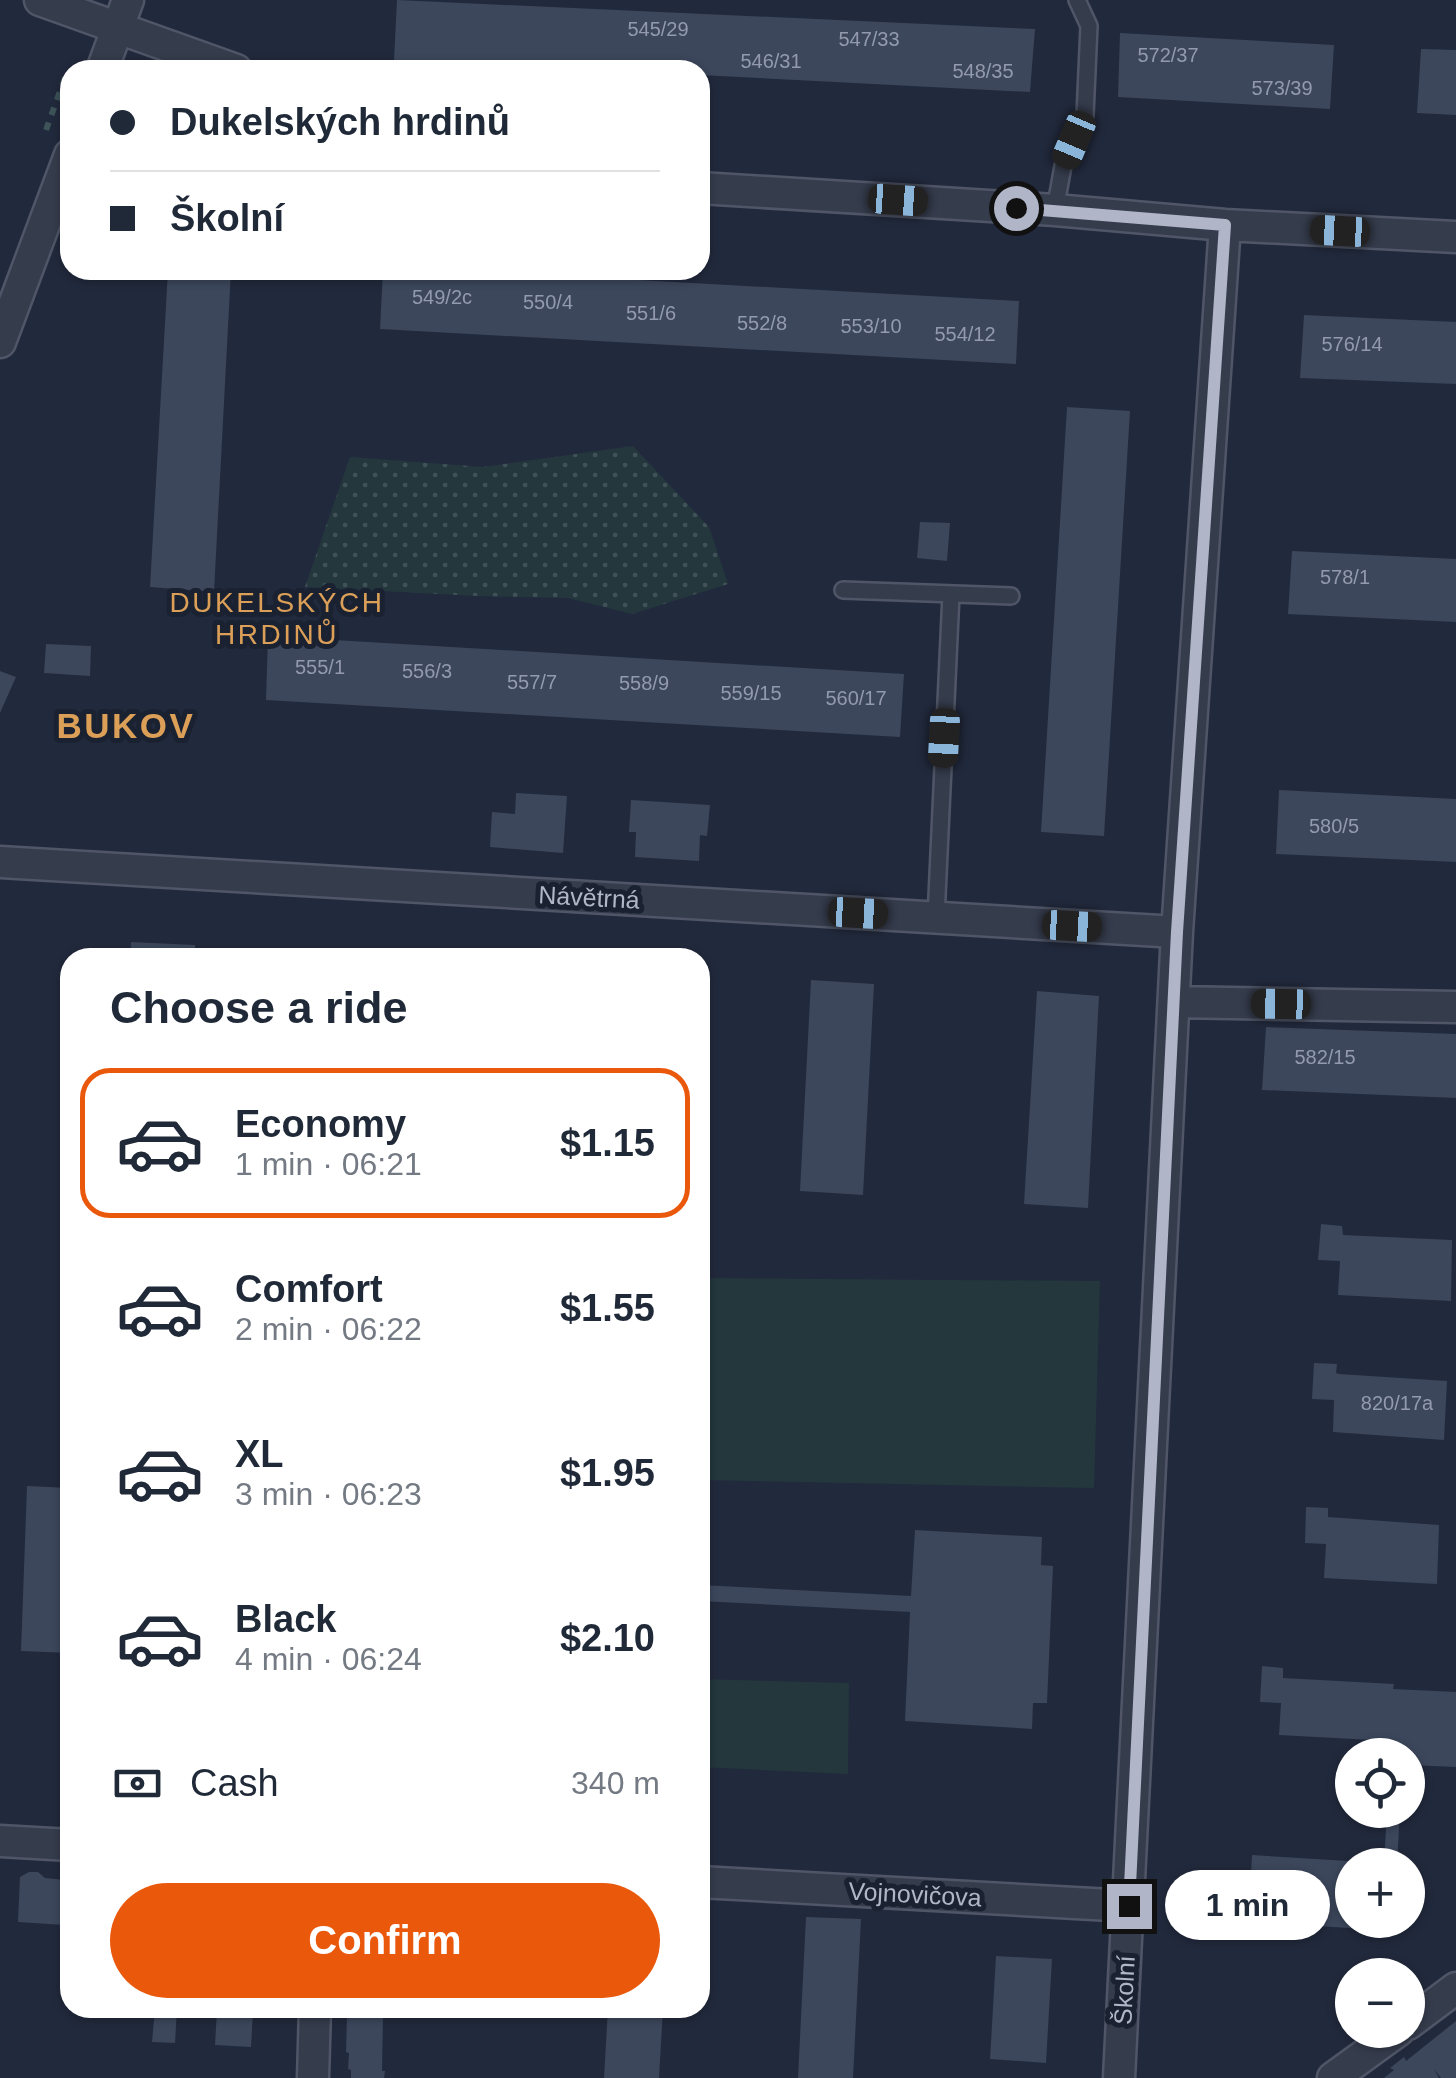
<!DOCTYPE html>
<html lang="en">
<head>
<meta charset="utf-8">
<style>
	body { margin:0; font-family:Arial,sans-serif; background:#f6f6f7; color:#1f2937; height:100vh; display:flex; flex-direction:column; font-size:38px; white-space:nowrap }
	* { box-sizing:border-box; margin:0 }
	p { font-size:32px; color:#747a83 }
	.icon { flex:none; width:55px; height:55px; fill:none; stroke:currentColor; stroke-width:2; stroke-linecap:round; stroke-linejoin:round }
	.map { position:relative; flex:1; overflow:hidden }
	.sheet { position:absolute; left:60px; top:948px; width:650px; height:1070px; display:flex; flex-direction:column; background:#fff; border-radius:30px; box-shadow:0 2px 8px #0004 }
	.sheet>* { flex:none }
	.top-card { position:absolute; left:60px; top:60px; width:650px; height:220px; border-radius:30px; box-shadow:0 2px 8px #0004; display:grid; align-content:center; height:220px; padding:0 50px; background:#fff }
	.tools { position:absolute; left:1335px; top:1738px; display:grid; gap:20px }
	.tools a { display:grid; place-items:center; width:90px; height:90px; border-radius:50%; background:#fff; box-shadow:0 2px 8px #0004; font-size:50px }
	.end { position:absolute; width:45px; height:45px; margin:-22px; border:12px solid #b0b6c8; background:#111; box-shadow:0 0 0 5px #111 }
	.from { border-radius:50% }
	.bubble { position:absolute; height:70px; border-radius:35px; background:#fff; box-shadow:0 2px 8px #0004; font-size:32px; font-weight:800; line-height:70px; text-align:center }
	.car { position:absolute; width:30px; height:60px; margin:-30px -15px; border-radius:12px; box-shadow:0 0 8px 2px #0007; background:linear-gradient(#222 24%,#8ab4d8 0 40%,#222 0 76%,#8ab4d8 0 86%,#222 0) }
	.top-card b { display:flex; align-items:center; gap:35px; height:95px; font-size:38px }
	.top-card b+b { border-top:2px solid #e0e1e3 }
	.top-card i { width:25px; height:25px; background:#1f2937 }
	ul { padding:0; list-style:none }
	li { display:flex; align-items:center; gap:30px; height:150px; margin:0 20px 15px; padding:0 30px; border:5px solid transparent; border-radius:30px }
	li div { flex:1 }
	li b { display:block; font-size:38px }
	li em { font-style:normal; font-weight:800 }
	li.on { border-color:#ea580c }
	li>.icon { width:90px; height:90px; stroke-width:1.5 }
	h2 { padding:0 50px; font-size:45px; line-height:120px }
	.pay { display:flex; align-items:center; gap:25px; height:110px; padding:0 50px; font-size:38px }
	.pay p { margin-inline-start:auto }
	.button { display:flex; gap:20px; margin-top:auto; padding:20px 50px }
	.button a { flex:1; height:115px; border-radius:60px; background:#ea580c; color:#fff; font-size:40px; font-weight:800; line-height:115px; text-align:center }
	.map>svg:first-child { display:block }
</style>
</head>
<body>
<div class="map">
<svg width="1456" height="2078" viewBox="0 0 1456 2078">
	<defs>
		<pattern id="park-dots" width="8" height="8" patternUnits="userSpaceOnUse" patternTransform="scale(2.5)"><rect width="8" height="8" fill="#23373d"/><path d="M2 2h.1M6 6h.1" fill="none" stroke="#405258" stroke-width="1.8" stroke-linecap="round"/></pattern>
	</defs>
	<rect width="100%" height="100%" fill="#21293c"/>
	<path fill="url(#park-dots)" d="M633 446 709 527 728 584 632 614 568 598 477 596 305 587 350 457 483 467Z"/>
	<path fill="#23373d" d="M700 1278 1100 1281 1094 1488 700 1480Z
		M700 1679 849 1683 848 1774 700 1767Z"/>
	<path fill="#3c475c" d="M397 0 1035 29 1030 92 700 75V70H582L394 60Z
		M1120 33 1334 45 1330 109 1118 97Z
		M1421 49 1456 50V115L1417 113Z
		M168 270H231L214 592 150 587Z
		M383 270H459L1019 301 1016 364 380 329Z
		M1304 315 1456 322V384L1300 378Z
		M1067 407 1130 411 1104 836 1041 832Z
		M920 522 950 523 947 561 917 558Z
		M1292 551 1456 559V622L1288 614Z
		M268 636 904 674 900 737 266 700Z
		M46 644 91 646 90 676 44 673Z
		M0 671 16 677 0 713Z
		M1279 790 1456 799V862L1276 854Z
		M516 793 567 796 563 853 490 847 492 812 515 814Z
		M631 800 710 805 707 836 700 835 699 861 635 857 636 832H629Z
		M131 942 195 945V958H130Z
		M811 980 874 984 863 1195 800 1191Z
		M1037 991 1099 996 1088 1208 1024 1204Z
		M1266 1027 1456 1034V1098L1262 1090Z
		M1321 1224 1342 1226 1343 1235 1452 1240 1451 1301 1338 1295 1340 1261 1318 1260Z
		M1314 1363 1337 1364 1336 1373 1339 1374 1447 1381 1444 1440 1333 1432 1334 1400 1312 1399Z
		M27 1486 70 1488V1653L21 1651Z
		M1306 1507 1328 1508V1517L1439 1525 1437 1584 1324 1578 1326 1544 1305 1543Z
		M915 1530 1042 1537 1041 1565 1053 1566 1047 1703H1033L1032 1729 905 1721 910 1612 700 1601V1585L911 1596Z
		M1262 1666 1283 1668V1678L1394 1684 1393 1689 1456 1692V1767L1408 1765V1755H1390V1741L1279 1735 1281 1703 1260 1702Z
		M1387 1810H1400L1397 1865H1384Z
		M1252 1855 1364 1862V1865H1352V1920H1381L1380 1930 1270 1923 1271 1892 1250 1891Z
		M29 1872H38L45 1878 65 1880 64 1925 18 1922 20 1877Z
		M806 1917 861 1919 853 2078H798Z
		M996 1956 1052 1959 1046 2063 990 2059Z
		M155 2008H177L175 2043 152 2042Z
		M608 2008H663L659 2078H604Z
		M217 2010 253 2012 251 2047 215 2045Z
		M347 2016 383 2017 382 2071H385L384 2078H351V2070L348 2069 349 2053 346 2052Z
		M1456 2021V2078H1441L1434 2069 1439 2078H1384L1394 2070 1390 2068 1404 2057 1406 2061Z"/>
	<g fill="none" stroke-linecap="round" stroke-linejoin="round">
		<defs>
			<path id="service" d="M1055 210 1063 166 1085 115 1089 26 1077 0
				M843 590 1011 596
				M936 918 951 594"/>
			<path id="minor" d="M40 0 236 70
				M102 70 128 0
				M700 188 1055 210 1225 225 1456 237
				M0 342 70 155
				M0 862 1177 932
				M1175 1002 1456 1007
				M0 1841 70 1845
				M700 1882 1129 1906
				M1408 2024 1456 1988
				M313 2078 315 2008
				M1119 2078 1177 932 1225 225
				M1333 2078 1399 2030"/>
		</defs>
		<use href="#service" stroke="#505667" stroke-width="20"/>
		<use href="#minor" stroke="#505667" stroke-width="35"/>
		<path stroke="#3d5357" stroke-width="6" stroke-dasharray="8 8" stroke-linecap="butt" d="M46 130 67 72"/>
		<use href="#service" stroke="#353c4c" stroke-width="15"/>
		<use href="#minor" stroke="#353c4c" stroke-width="30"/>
	</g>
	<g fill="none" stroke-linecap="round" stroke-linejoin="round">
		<path stroke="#b0b6c8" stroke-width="12" d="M1016 208 1225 225 1177 932 1129 1906"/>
	</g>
	<g text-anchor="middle" stroke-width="10" stroke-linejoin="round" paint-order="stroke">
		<g font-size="20" fill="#939aad">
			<text x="658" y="36">545/29</text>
			<text x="869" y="46">547/33</text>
			<text x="1168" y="62">572/37</text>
			<text x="771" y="68">546/31</text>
			<text x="983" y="78">548/35</text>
			<text x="1282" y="95">573/39</text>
			<text x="442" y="304">549/2c</text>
			<text x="548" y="309">550/4</text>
			<text x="651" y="320">551/6</text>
			<text x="762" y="330">552/8</text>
			<text x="871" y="333">553/10</text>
			<text x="965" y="341">554/12</text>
			<text x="1352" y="351">576/14</text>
			<text x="1345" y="584">578/1</text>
			<text x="320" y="674">555/1</text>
			<text x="427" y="678">556/3</text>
			<text x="532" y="689">557/7</text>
			<text x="644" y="690">558/9</text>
			<text x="751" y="700">559/15</text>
			<text x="856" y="705">560/17</text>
			<text x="1334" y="833">580/5</text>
			<text x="1325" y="1064">582/15</text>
			<text x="1397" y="1410">820/17a</text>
		</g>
		<g font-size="25" fill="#b0b6c8" stroke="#1a2131">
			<text transform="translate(589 897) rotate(3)" y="9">Návětrná</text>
			<text transform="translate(915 1894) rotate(3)" y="9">Vojnovičova</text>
			<text transform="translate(1124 1990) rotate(-87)" y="9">Školní</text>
		</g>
		<g font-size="28" letter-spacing="2.5" fill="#db9f58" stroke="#1a2131">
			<text x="277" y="612">DUKELSKÝCH<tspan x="277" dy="32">HRDINŮ</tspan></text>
		</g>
		<g font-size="35" font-weight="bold" letter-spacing="2.5" fill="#db9f58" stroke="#1a2131">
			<text x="126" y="738">BUKOV</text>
		</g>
	</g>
</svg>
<div class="tools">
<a><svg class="icon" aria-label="locate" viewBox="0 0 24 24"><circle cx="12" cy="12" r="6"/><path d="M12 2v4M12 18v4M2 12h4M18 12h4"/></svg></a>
<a>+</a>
<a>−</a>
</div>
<i class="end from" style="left:1016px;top:208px"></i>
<i class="end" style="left:1129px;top:1906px"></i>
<div class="bubble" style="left:1165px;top:1870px;width:165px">1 min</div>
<i class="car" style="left:1074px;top:140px;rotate:203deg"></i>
<i class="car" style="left:898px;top:200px;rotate:94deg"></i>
<i class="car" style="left:1340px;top:231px;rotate:273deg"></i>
<i class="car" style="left:944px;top:738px;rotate:183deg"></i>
<i class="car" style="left:858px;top:913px;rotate:93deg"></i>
<i class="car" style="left:1072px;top:926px;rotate:93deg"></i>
<i class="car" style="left:1281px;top:1004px;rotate:271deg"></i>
<div class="top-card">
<b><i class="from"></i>Dukelských hrdinů</b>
<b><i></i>Školní</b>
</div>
<section class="sheet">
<h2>Choose a ride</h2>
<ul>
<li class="on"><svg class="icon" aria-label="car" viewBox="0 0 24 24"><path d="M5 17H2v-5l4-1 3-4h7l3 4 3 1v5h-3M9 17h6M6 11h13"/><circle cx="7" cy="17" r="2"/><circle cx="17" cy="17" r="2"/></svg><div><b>Economy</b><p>1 min · 06:21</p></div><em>$1.15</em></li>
<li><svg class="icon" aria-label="car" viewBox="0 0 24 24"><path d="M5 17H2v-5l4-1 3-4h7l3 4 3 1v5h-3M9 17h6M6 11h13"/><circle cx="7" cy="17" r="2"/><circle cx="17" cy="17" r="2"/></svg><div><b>Comfort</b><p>2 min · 06:22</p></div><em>$1.55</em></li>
<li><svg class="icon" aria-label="car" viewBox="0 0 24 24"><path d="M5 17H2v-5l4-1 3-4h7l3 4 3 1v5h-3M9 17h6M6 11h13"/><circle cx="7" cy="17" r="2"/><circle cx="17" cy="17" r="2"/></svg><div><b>XL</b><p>3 min · 06:23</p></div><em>$1.95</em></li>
<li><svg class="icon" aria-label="car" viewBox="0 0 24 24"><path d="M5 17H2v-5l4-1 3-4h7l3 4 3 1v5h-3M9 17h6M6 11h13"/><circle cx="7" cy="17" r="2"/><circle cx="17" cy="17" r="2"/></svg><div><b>Black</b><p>4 min · 06:24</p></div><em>$2.10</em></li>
</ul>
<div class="pay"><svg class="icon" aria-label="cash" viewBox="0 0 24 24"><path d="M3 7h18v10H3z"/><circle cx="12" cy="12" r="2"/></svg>Cash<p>340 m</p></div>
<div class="button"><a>Confirm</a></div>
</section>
</div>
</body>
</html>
